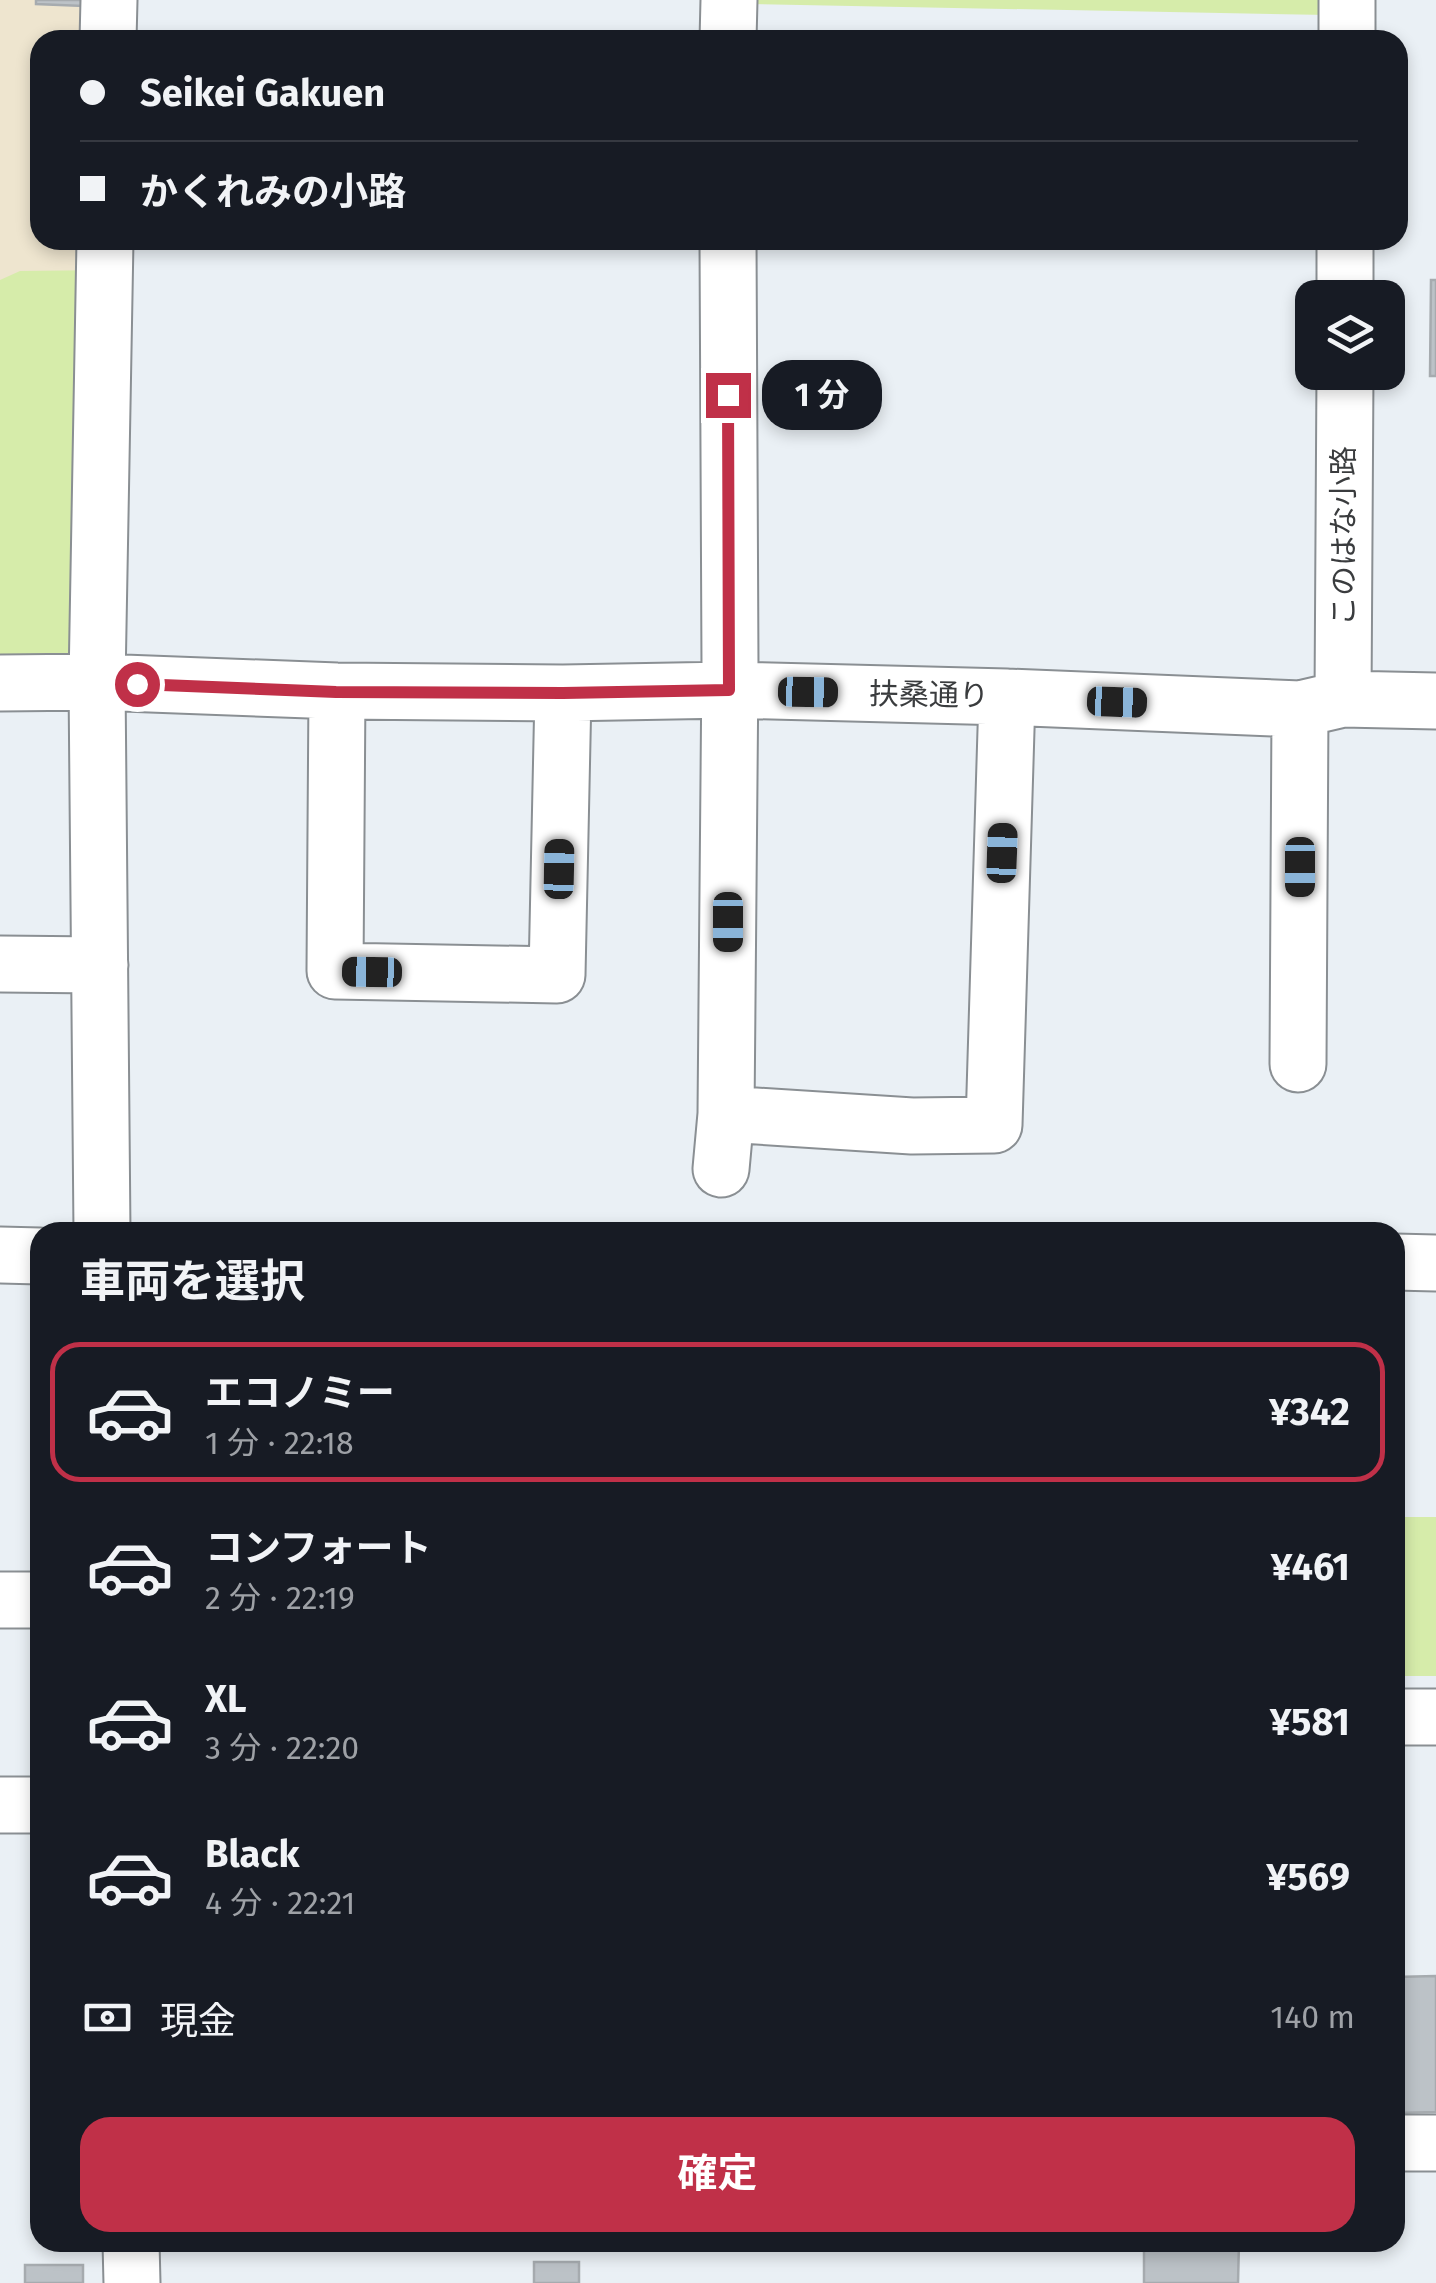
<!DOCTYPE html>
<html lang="ja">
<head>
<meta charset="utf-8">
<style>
	body { margin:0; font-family:"Fira Sans","Noto Sans JP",sans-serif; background:#20242c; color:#f1f3f6; height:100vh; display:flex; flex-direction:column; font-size:38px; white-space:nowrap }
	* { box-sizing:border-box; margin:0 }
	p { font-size:32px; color:#9ea1a6 }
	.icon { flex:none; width:55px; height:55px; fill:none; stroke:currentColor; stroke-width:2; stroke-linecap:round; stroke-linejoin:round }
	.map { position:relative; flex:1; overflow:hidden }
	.drawer { position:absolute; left:30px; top:1222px; width:1375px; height:1030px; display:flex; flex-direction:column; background:#171b24; border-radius:30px; box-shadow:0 5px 15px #0003 }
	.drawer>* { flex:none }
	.hud { position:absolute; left:30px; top:30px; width:1378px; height:220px; border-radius:30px; box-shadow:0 5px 15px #0003; display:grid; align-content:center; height:220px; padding:0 50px; background:#171b24 }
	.tools { position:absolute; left:1295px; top:280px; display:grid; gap:20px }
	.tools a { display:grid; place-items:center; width:110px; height:110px; border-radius:20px; background:#171b24; box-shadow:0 5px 15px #0003; font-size:50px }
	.end { position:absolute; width:45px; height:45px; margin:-22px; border:12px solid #c03048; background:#fff; box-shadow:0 0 0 5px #fff }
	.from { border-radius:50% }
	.bubble { position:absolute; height:70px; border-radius:30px; background:#171b24; box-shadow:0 5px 15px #0003; font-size:32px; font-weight:700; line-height:70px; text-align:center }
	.car { position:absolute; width:30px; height:60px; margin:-30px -15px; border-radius:12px; box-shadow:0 0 8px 2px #0007; background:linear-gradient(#222 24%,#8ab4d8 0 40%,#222 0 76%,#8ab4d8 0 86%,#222 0) }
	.hud b { display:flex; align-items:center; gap:35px; height:95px; font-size:38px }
	.hud b+b { border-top:2px solid #363941 }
	.hud i { width:25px; height:25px; background:#f1f3f6 }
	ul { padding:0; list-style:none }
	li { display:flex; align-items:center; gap:30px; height:140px; margin:0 20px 15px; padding:0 30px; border:5px solid transparent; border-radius:30px }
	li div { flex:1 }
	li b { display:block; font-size:38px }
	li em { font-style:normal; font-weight:700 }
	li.on { border-color:#c03048 }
	li>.icon { width:90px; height:90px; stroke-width:1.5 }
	h2 { padding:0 50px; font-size:45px; line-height:120px }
	.pay { display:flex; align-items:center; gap:25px; height:110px; padding:0 50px; font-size:38px }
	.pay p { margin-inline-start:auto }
	.cta { display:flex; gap:20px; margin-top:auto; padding:20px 50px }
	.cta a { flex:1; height:115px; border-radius:30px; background:#c03048; color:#fff; font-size:40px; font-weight:700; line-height:115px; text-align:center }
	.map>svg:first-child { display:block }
</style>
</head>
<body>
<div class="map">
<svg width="1436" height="2283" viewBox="0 0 1436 2283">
	<rect width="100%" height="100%" fill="#eaf0f5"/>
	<path fill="#eee5cf" d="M0 0H124L123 40H40V240H118L0 673Z"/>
	<path fill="#d6ecaa" d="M745 0H1328L1329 15 745 4Z
		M108 270 90 674 0 672V280L20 271Z
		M1395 1517H1436V1676H1395Z"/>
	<path fill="#bcc2c7" stroke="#a6abaf" stroke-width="2.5" d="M36 0H83V6L36 4Z
		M1431 280H1436V376H1430Z
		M1436 1976V2112L1395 2113V1977Z
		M1144 2242H1239L1238 2283H1144Z
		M534 2262H579V2283H534Z
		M25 2265H83V2283H25Z"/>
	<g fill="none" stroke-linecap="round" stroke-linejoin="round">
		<defs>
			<path id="minor" d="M108 40 109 0
				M728 40 729 0
				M1347 40V0
				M1345 298V240
				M0 683 97 682 337 691 563 693 729 690 1007 697 1300 709 1343 699 1436 701
				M337 691 335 971 557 975 563 693
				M1343 699 1345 372
				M0 964 100 965
				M1298 1064 1300 709
				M726 1114 912 1126 994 1125 1007 697
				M721 1169 726 1114 730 666 728 240
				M102 1232 97 682 105 240
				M0 1255 40 1256
				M1395 1262 1436 1263
				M0 1600H40
				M1395 1717H1436
				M0 1805H40
				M1395 2143H1436
				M131 2242 132 2283"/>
		</defs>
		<use href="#minor" stroke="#8a8f93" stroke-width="59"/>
		<use href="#minor" stroke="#fff" stroke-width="55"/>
	</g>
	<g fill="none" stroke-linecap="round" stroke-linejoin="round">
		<path stroke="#c03048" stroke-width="12" d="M137 684 336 692 563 693 729 690 728 395"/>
	</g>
	<g text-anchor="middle" stroke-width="8" stroke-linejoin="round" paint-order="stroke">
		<g font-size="30" fill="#3a3c3e" stroke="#fff">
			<text transform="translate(1344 536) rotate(-90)" y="10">このはな小路</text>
			<text transform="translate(929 695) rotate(1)" y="10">扶桑通り</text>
		</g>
	</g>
</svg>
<div class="tools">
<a><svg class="icon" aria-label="layers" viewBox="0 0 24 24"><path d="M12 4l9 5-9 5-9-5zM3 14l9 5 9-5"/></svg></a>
</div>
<i class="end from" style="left:137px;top:684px"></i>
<i class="end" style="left:728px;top:395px"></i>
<div class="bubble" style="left:762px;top:360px;width:120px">1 分</div>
<i class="car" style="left:808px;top:692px;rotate:91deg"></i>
<i class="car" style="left:1117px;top:702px;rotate:92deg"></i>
<i class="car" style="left:1002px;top:853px;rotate:2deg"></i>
<i class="car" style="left:1300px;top:867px;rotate:180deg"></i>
<i class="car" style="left:559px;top:869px;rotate:1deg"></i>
<i class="car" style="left:728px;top:922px;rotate:180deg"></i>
<i class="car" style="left:372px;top:972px;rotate:271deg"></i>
<div class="hud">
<b><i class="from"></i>Seikei Gakuen</b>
<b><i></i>かくれみの小路</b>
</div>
<section class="drawer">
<h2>車両を選択</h2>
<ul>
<li class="on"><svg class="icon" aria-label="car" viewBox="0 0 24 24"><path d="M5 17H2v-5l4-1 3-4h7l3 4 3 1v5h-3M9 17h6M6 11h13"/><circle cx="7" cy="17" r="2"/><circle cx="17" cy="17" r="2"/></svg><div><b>エコノミー</b><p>1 分 · 22:18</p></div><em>¥342</em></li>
<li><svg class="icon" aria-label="car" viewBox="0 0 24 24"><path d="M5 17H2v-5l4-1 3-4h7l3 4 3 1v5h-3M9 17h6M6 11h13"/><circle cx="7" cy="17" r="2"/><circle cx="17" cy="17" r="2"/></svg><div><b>コンフォート</b><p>2 分 · 22:19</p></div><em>¥461</em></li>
<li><svg class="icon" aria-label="car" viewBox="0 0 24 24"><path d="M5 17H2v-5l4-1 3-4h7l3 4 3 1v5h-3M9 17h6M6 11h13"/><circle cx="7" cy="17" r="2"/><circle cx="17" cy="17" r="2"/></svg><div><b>XL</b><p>3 分 · 22:20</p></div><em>¥581</em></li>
<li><svg class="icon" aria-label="car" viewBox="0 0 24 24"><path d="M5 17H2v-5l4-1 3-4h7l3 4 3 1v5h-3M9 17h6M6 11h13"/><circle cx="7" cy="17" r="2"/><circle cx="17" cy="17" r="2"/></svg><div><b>Black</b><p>4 分 · 22:21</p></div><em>¥569</em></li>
</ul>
<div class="pay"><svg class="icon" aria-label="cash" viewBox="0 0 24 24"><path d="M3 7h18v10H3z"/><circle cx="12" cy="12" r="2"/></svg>現金<p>140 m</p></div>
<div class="cta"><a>確定</a></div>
</section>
</div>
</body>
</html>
